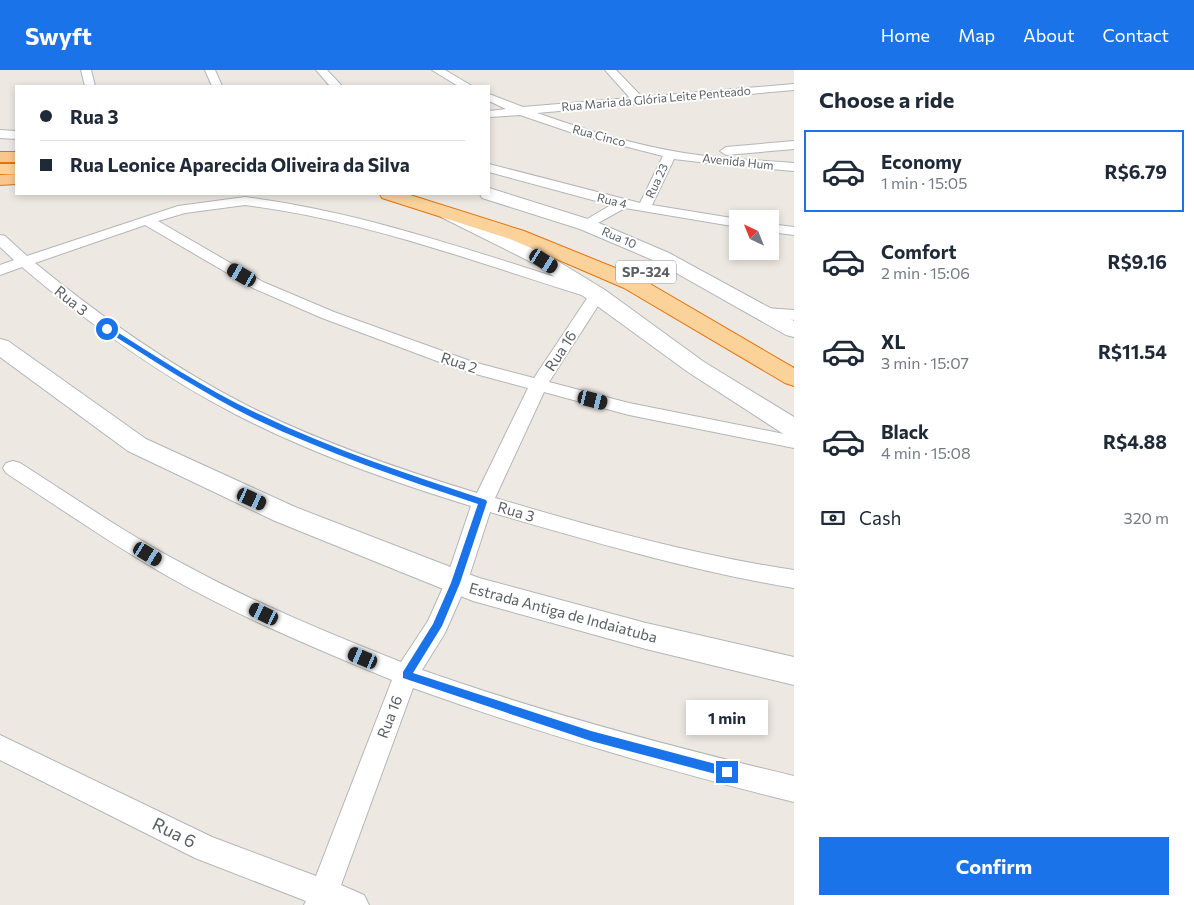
<!DOCTYPE html>
<html lang="en">
<head>
<meta charset="utf-8">
<style>
	body { margin:0; font-family:Commissioner,sans-serif; background:#f6f6f7; color:#1f2937; height:100vh; display:flex; flex-direction:column; font-size:19px; white-space:nowrap }
	* { box-sizing:border-box; margin:0 }
	p { font-size:16px; color:#747a83 }
	.icon { flex:none; width:28px; height:28px; fill:none; stroke:currentColor; stroke-width:2; stroke-linecap:round; stroke-linejoin:round }
	.map { position:relative; flex:1; overflow:hidden }
	.details { display:flex; flex-direction:column; background:#fff; width:400px }
	.details>* { flex:none }
	.hud { position:absolute; left:15px; top:15px; width:475px; height:110px; border-radius:0px; box-shadow:0 2px 8px #0003; display:grid; align-content:center; height:110px; padding:0 25px; background:#fff }
	.needle { width:32px; rotate:317deg }
	.buttons { position:absolute; left:729px; top:140px; display:grid; gap:10px }
	.buttons a { display:grid; place-items:center; width:50px; height:50px; border-radius:0px; background:#fff; box-shadow:0 2px 8px #0003; font-size:25px }
	.end { position:absolute; width:22px; height:22px; margin:-11px; border:6px solid #1a73e8; background:#fff; box-shadow:0 0 0 2px #fff }
	.from { border-radius:50% }
	.bubble { position:absolute; height:35px; border-radius:0px; background:#fff; box-shadow:0 2px 8px #0003; font-size:16px; font-weight:700; line-height:35px; text-align:center }
	.car { position:absolute; width:15px; height:30px; margin:-15px -8px; border-radius:6px; box-shadow:0 0 4px 1px #0007; background:linear-gradient(#222 24%,#8ab4d8 0 40%,#222 0 76%,#8ab4d8 0 86%,#222 0) }
	.hud b { display:flex; align-items:center; gap:18px; height:48px; font-size:19px }
	.hud b+b { border-top:1px solid #e0e1e3 }
	.hud i { width:12px; height:12px; background:#1f2937 }
	ul { padding:0; list-style:none }
	li { display:flex; align-items:center; gap:15px; height:82px; margin:0 10px 8px; padding:0 15px; border:2px solid transparent; border-radius:0px }
	li div { flex:1 }
	li b { display:block; font-size:19px }
	li em { font-style:normal; font-weight:700 }
	li.on { border-color:#1a73e8 }
	li>.icon { width:45px; height:45px; stroke-width:1.5 }
	h2 { padding:0 25px; font-size:22px; line-height:60px }
	.pay { display:flex; align-items:center; gap:12px; height:55px; padding:0 25px; font-size:19px }
	.pay p { margin-inline-start:auto }
	.button { display:flex; gap:10px; margin-top:auto; padding:10px 25px }
	.button a { flex:1; height:58px; border-radius:0px; background:#1a73e8; color:#fff; font-size:20px; font-weight:700; line-height:58px; text-align:center }
	header { display:flex; align-items:center; gap:30px; box-sizing:border-box; height:70px; padding:0 25px; background:#1a73e8; color:#fff }
	header strong { font-size:24px }
	nav { display:flex; gap:28px; margin-inline-start:auto; font-size:18px }
	main { display:flex; flex:1; min-height:0 }
	.map>svg:first-child { display:block }
</style>
</head>
<body>
<header>
<strong>Swyft</strong>
<nav><a>Home</a><a>Map</a><a>About</a><a>Contact</a></nav>
</header>
<main>
<div class="map">
<svg width="794" height="835" viewBox="0 0 794 835">
	<rect width="100%" height="100%" fill="#ede8e2"/>
	<g fill="none" stroke-linecap="round" stroke-linejoin="round">
		<defs>
			<path id="minor" d="M81 0H91L95 16H85Z
				M205 0H215L222 16H212Z
				M316 0H327L342 16H330Z
				M432 0H445L472 16H458Z
				M605 0H616L642 27 794 14V20L537 43C585 60 634 75 684 83 720 89 757 90 794 93V101L716 94 674 89 652 135 738 149V157L625 138 587 159 582 158 580 155 582 152 611 135 489 102V94L640 133 663 86 573 63 520 45 489 47V41L506 39 489 31V24L523 37 630 28Z
				M0 60 16 61V69L0 68Z
				M794 71V79L726 85 720 81 726 77Z
				M245 127C367 142 485 186 603 222L605 225 549 312 629 333 794 366V378L629 345 544 322 495 428C593 457 693 485 794 500V518C691 501 590 471 490 442L467 513 445 563 422 600C544 643 668 676 794 706V732C665 700 538 663 413 618L341 815 364 825 369 835H304L306 831 195 788 0 690V665L212 767 316 806 392 610C316 579 240 547 169 507 113 475 60 438 6 403L3 398 6 393 13 391 20 393C75 428 128 465 185 495 255 533 328 563 401 592L428 551 445 513 471 436C390 411 310 383 235 344 158 304 88 253 22 197L0 205V195L14 190 0 177V165L5 166 27 186 178 136ZM245 135C362 149 475 192 588 227L534 308 473 292 334 242 263 212 158 151 185 143ZM145 155 253 218 322 248 461 300 528 318 477 423C398 399 320 372 246 335 171 296 101 247 35 193Z
				M770 154 794 157V165L770 162Z
				M765 238 794 240V250L759 246 757 243 759 240Z"/>
			<path id="secondary" d="M489 118 594 151 669 183 794 251V267L786 265 655 191 580 159 482 128 480 124H489Z
				M448 137 551 187 605 220 704 292 794 347V368L785 365 688 302 589 230 537 195 441 147 438 143 441 139Z
				M0 269 8 271 146 369 295 437 479 508 646 553 794 587V615L646 579 473 531 275 451 128 381 0 287Z"/>
			<path id="trunk" d="M0 94H16V104H0Z
				M380 124H407L524 161 640 208 794 298V316L785 313 624 218 510 169 382 128Z"/>
			<path id="motorway" d="M0 82H16V92H0Z
				M16 104V114L0 115V105Z"/>
		</defs>
		<use href="#minor" stroke="#b3b6b9" stroke-width="2"/>
		<use href="#secondary" stroke="#b1b6b9" stroke-width="2"/>
		<use href="#trunk" stroke="#e5730a" stroke-width="2"/>
		<use href="#motorway" stroke="#e5730a" stroke-width="2"/>
		<use href="#minor" fill="#fff" fill-rule="evenodd"/>
		<use href="#secondary" fill="#fff" fill-rule="evenodd"/>
		<use href="#trunk" fill="#fad29a" fill-rule="evenodd"/>
		<use href="#motorway" fill="#f8c78d" fill-rule="evenodd"/>
	</g>
	<path fill="#1a73e8" d="M105 257H109C159 288 208 321 261 345 334 380 410 405 486 430L487 432 460 513 442 556 413 603 591 661 727 697 731 699 733 702 731 706 727 707 591 671 403 608V602L433 554 451 513 478 434C403 409 327 383 255 349 203 323 154 291 105 260Z"/>
	<g text-anchor="middle" stroke-width="4" stroke-linejoin="round" paint-order="stroke">
		<g font-size="12" fill="#5a5f62" stroke="#fff">
			<text transform="translate(656 29) rotate(-5)" y="4">Rua Maria da Glória Leite Penteado</text>
			<text transform="translate(599 66) rotate(15)" y="4">Rua Cinco</text>
			<text transform="translate(738 92) rotate(6)" y="4">Avenida Hum</text>
			<text transform="translate(657 111) rotate(-65)" y="4">Rua 23</text>
			<text transform="translate(612 131) rotate(14)" y="4">Rua 4</text>
			<text transform="translate(619 168) rotate(23)" y="4">Rua 10</text>
		</g>
		<rect fill="#fff" stroke="#8c8f91" stroke-width="1" x="616" y="190.5" width="60" height="23" rx="4"/>
		<g font-size="14" font-weight="bold" fill="#5a5f62">
			<text x="646" y="207">SP-324</text>
		</g>
		<g font-size="15" fill="#5a5f62" stroke="#fff">
			<text transform="translate(71 231) rotate(39)" y="5">Rua 3</text>
			<text transform="translate(561 281) rotate(-57)" y="5">Rua 16</text>
			<text transform="translate(459 293) rotate(18)" y="5">Rua 2</text>
			<text transform="translate(516 442) rotate(16)" y="5">Rua 3</text>
			<text transform="translate(563 543) rotate(15)" y="5">Estrada Antiga de Indaiatuba</text>
			<text transform="translate(390 647) rotate(-69)" y="5">Rua 16</text>
		</g>
		<g font-size="18" fill="#5a5f62" stroke="#fff">
			<text transform="translate(174 763) rotate(26)" y="6">Rua 6</text>
		</g>
	</g>
</svg>
<div class="buttons">
<a><svg class="needle" viewBox="-14 -14 28 28"><path d="M0-13l5 13h-10z" fill="#e53935"/><path d="M0 13l5-13h-10z" fill="#747a83"/></svg></a>
</div>
<i class="end from" style="left:107px;top:259px"></i>
<i class="end" style="left:727px;top:702px"></i>
<div class="bubble" style="left:686px;top:630px;width:82px">1 min</div>
<i class="car" style="left:544px;top:191px;rotate:123deg"></i>
<i class="car" style="left:242px;top:205px;rotate:300deg"></i>
<i class="car" style="left:593px;top:330px;rotate:104deg"></i>
<i class="car" style="left:252px;top:429px;rotate:115deg"></i>
<i class="car" style="left:148px;top:484px;rotate:121deg"></i>
<i class="car" style="left:264px;top:544px;rotate:296deg"></i>
<i class="car" style="left:363px;top:588px;rotate:293deg"></i>
<div class="hud">
<b><i class="from"></i>Rua 3</b>
<b><i></i>Rua Leonice Aparecida Oliveira da Silva</b>
</div>
</div>
<section class="details">
<h2>Choose a ride</h2>
<ul>
<li class="on"><svg class="icon" aria-label="car" viewBox="0 0 24 24"><path d="M5 17H2v-5l4-1 3-4h7l3 4 3 1v5h-3M9 17h6M6 11h13"/><circle cx="7" cy="17" r="2"/><circle cx="17" cy="17" r="2"/></svg><div><b>Economy</b><p>1 min · 15:05</p></div><em>R$6.79</em></li>
<li><svg class="icon" aria-label="car" viewBox="0 0 24 24"><path d="M5 17H2v-5l4-1 3-4h7l3 4 3 1v5h-3M9 17h6M6 11h13"/><circle cx="7" cy="17" r="2"/><circle cx="17" cy="17" r="2"/></svg><div><b>Comfort</b><p>2 min · 15:06</p></div><em>R$9.16</em></li>
<li><svg class="icon" aria-label="car" viewBox="0 0 24 24"><path d="M5 17H2v-5l4-1 3-4h7l3 4 3 1v5h-3M9 17h6M6 11h13"/><circle cx="7" cy="17" r="2"/><circle cx="17" cy="17" r="2"/></svg><div><b>XL</b><p>3 min · 15:07</p></div><em>R$11.54</em></li>
<li><svg class="icon" aria-label="car" viewBox="0 0 24 24"><path d="M5 17H2v-5l4-1 3-4h7l3 4 3 1v5h-3M9 17h6M6 11h13"/><circle cx="7" cy="17" r="2"/><circle cx="17" cy="17" r="2"/></svg><div><b>Black</b><p>4 min · 15:08</p></div><em>R$4.88</em></li>
</ul>
<div class="pay"><svg class="icon" aria-label="cash" viewBox="0 0 24 24"><path d="M3 7h18v10H3z"/><circle cx="12" cy="12" r="2"/></svg>Cash<p>320 m</p></div>
<div class="button"><a>Confirm</a></div>
</section>
</main>
</body>
</html>
